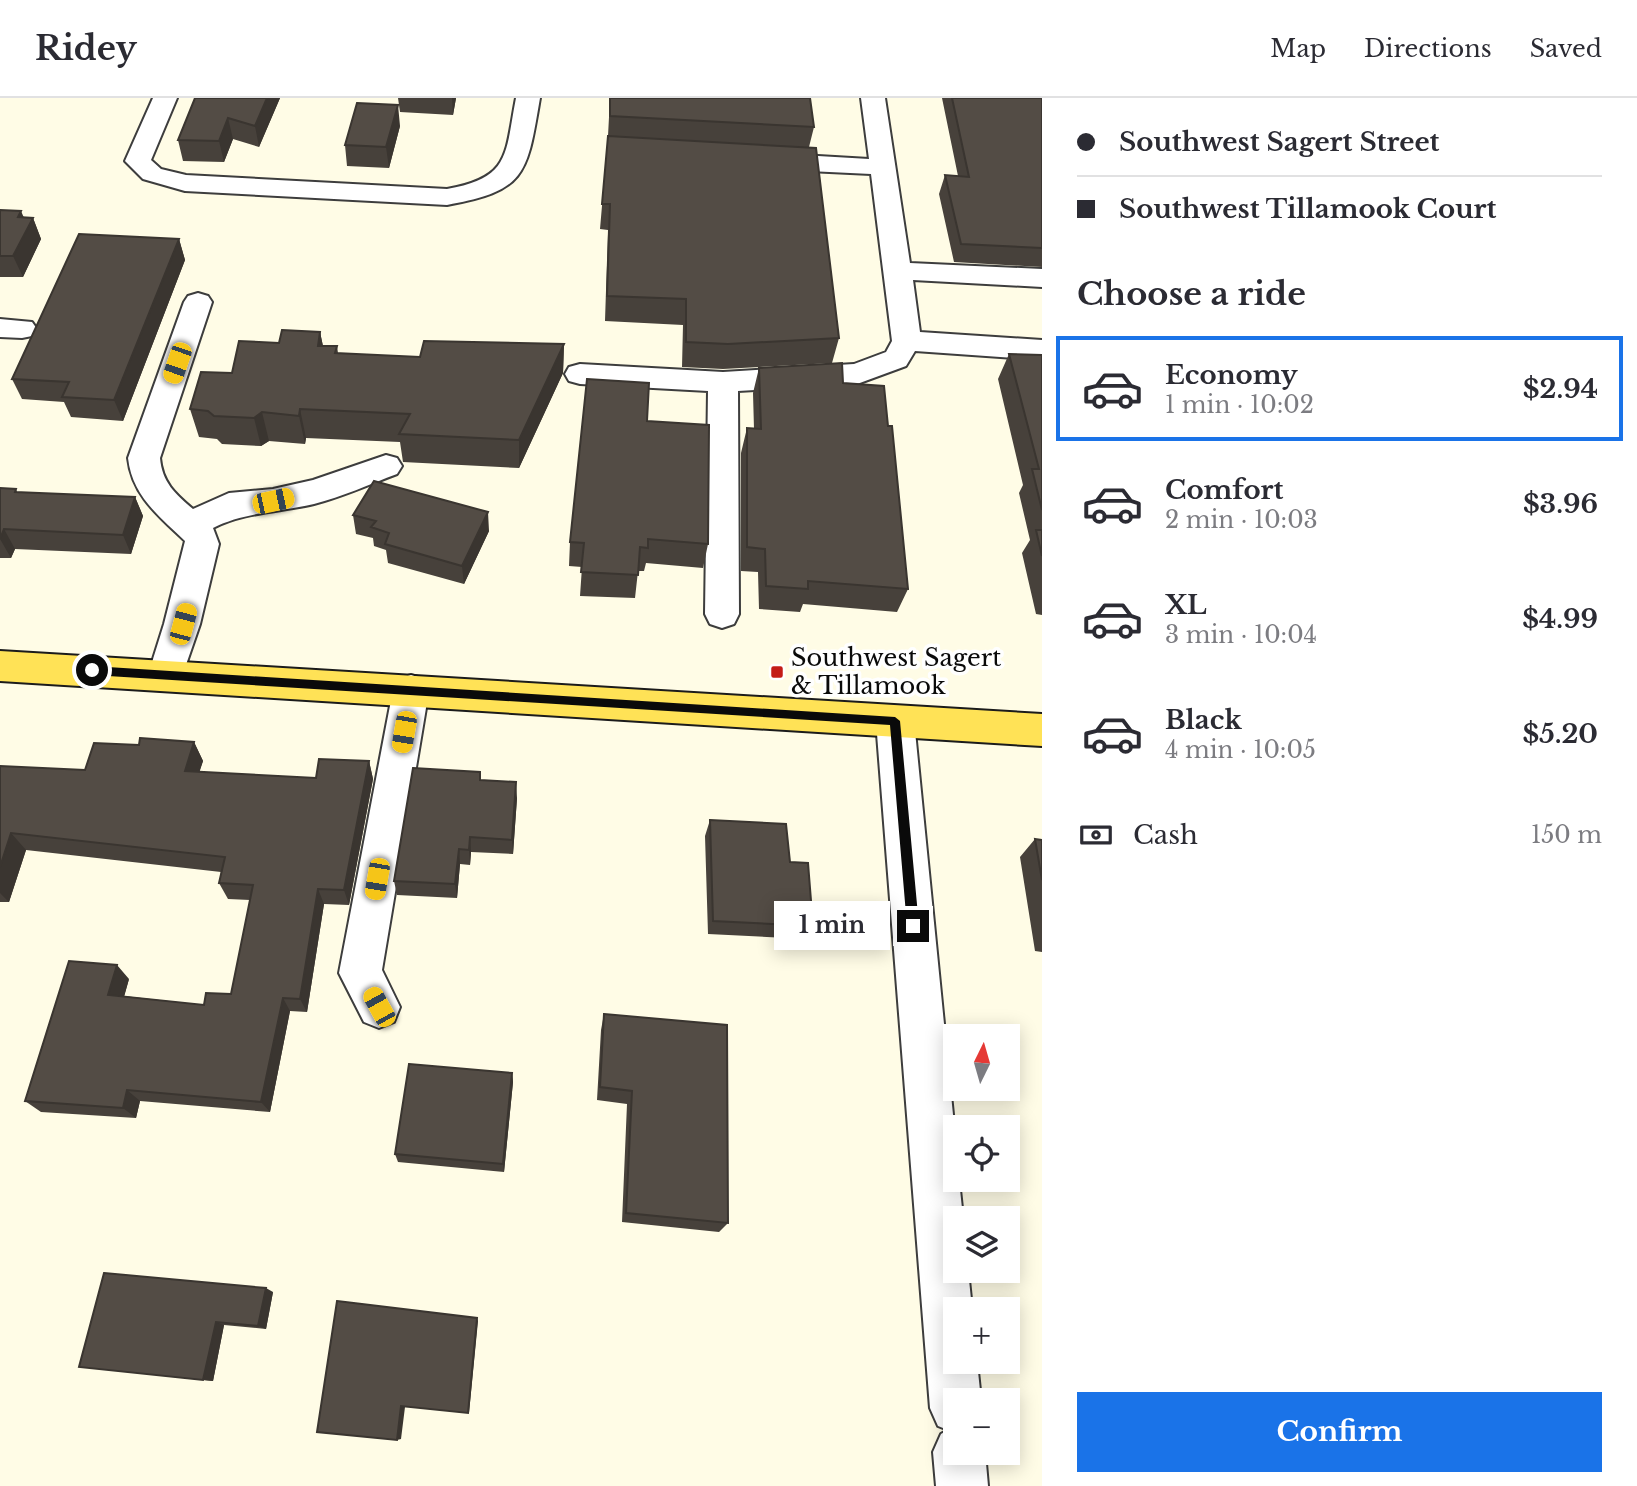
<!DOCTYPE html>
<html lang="en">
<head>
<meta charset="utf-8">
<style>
	body { margin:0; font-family:"Libre Baskerville",serif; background:#f7f7f7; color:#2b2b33; height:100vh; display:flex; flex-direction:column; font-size:26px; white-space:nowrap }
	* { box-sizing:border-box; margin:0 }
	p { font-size:23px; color:#7c7c81 }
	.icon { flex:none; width:38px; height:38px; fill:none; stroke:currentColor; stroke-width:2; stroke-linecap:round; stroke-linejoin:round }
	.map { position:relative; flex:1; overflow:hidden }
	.sheet { display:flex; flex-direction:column; background:#fff; width:595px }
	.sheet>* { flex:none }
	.banner { display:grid; align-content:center; height:154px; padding:0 35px; background:#fff }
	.needle { width:46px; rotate:5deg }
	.fabs { position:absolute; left:943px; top:926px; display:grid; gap:14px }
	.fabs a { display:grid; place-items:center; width:77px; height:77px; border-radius:0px; background:#fff; box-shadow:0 4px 18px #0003; font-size:35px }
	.end { position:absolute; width:32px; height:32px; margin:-16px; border:9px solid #0a0a0a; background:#fff; box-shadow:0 0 0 4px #fff }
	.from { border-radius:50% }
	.bubble { position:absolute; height:49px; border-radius:0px; background:#fff; box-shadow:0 4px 18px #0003; font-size:23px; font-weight:700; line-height:49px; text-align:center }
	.car { position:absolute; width:21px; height:42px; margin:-21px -10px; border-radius:9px; box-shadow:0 0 5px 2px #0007; background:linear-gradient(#f5c518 24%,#345 0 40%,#f5c518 0 76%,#345 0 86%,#f5c518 0) }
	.banner b { display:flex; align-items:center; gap:24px; height:66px; font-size:26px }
	.banner b+b { border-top:2px solid #e1e1e2 }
	.banner i { width:18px; height:18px; background:#2b2b33 }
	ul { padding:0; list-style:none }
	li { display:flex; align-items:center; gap:21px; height:105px; margin:0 14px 10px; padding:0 21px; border:4px solid transparent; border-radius:0px }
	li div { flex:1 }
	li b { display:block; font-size:26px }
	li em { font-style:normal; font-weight:700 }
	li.on { border-color:#1a73e8 }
	li>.icon { width:63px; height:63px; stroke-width:1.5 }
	h2 { padding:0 35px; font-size:32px; line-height:84px }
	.pay { display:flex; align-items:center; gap:18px; height:77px; padding:0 35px; font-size:26px }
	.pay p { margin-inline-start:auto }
	.cta { display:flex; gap:14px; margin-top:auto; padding:14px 35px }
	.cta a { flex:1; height:80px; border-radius:0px; background:#1a73e8; color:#fff; font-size:28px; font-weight:700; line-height:80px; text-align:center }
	header { display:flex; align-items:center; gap:42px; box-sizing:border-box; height:98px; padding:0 35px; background:#fff; border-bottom:2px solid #e1e1e2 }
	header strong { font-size:33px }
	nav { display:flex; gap:38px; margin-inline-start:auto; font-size:24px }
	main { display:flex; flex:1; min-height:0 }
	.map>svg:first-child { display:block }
</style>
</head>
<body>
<header>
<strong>Ridey</strong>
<nav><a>Map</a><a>Directions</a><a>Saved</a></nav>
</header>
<main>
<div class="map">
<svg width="1042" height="1388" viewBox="0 0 1042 1388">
	<rect width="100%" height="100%" fill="#fffce6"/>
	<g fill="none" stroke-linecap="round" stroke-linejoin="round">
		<defs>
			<path id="minor" d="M153 0H177L151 62 161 71 186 77 447 91C511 80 505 56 516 0H540C527 75 527 93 447 107L185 93 143 81 125 63Z
				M861 0H885L910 165 1042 171V189L913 182 920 234 1042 242V262L915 253 906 268 857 286 738 293 739 516 734 526 722 530 710 526 705 516 708 293 580 286 569 283 565 276 569 269 580 266 723 274 854 266 886 254 892 243 871 76 767 71 758 68 754 63 758 58 767 55 869 61Z
				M198 195 208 198 212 204 160 360C162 384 175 396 193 411L229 395 273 391 313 382 386 357 397 360 402 368 397 376C370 386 342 399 314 406 280 414 244 414 213 430L219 446 200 526 179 587 166 592 153 587 148 577 164 526 185 443C160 419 132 398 128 360L184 204 188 198Z
				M0 221 32 224 37 231 32 238 22 240 0 239Z
				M411 577 424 581 429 592 382 872 400 909 394 924 379 930 364 924 339 875 393 592 398 581Z
				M895 608 908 612 914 623 956 1047V1082H959L963 1120H956V1172H968L972 1211H956V1264H977L981 1302H956V1354H985L988 1388H936L933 1354 941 1336 948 1332 938 1328 930 1310 876 623 882 612Z"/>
			<path id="major" d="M0 553 1042 616V648L0 583Z"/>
		</defs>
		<use href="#minor" stroke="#3d3d3d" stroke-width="4"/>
		<use href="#major" stroke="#1b1b1b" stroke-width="4"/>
		<use href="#minor" fill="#fff" fill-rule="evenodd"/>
		<use href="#major" fill="#ffe256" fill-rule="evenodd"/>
	</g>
	<path fill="#47413b" d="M195 0H280L259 49 233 41 224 64 183 63 178 42Z
		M398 0H456L453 17 400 14Z
		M610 0 814 29 809 49 839 240 832 265 723 271 682 269 683 227 605 223 608 132 600 131 608 38Z
		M942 0H1042V169L954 164 939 96 945 77 958 78Z
		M400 28 389 70 347 68 345 47Z
		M0 112 24 119 33 120 41 141 23 179H0Z
		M179 141 185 162 123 323 71 319 64 304 22 301 12 281Z
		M320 234 323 248H337L338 255 420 259 564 246 563 275 519 370 403 364 400 344 306 340 305 346 269 343 261 348 222 346 217 341 199 339 190 311 232 275Z
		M1009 256 1042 257V517L1036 516 1022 455 1030 442 1019 395 1023 387 998 281Z
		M759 270 843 285 888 328 908 491 897 514 803 506 800 514 759 511 758 474 741 473V355L747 330 754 331 753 295Z
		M647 323 708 446 703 470 646 465 644 473H638L635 500 580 498 582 469 569 468 570 444Z
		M0 390 16 391 17 394 135 399 143 418 131 456 15 451 11 460H0Z
		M353 417 489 433 464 486 388 465 386 452 374 448 373 440 356 436Z
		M194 644 203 663 199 674 316 680 369 663 373 681 349 807 324 806 307 914 290 913 270 1014 140 1003 136 1020 41 1014 25 1003 129 881 124 898 204 907 231 896 250 802 228 801 219 785 221 774 26 752 9 804H0V668L85 672 139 647Z
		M481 682 517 700 513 756 471 754 470 767 460 766 457 800 397 797 394 783Z
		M710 722 790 764 813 828 806 841 708 836 705 738Z
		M1035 741 1042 742V854L1035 853 1020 759Z
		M604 916 728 1125 719 1134 622 1124 627 1006 597 1002 601 932Z
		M512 975 513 984 504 1074 398 1064 395 1056Z
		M273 1194 266 1231 224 1227 213 1283 79 1269Z"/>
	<path fill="#3a3530" d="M267 0H280L259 49 255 28Z
		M452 0H456L453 17Z
		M398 7 400 28 389 70 386 49Z
		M228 20 233 41 224 64 219 43Z
		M21 113 28 129 33 120 41 141 23 179 13 158 18 119Z
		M179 141 185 162 123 323 114 302Z
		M320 234 326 263 318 248Z
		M564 246 563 275 519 370V342Z
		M300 311 306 340 305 346 299 318Z
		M262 314 269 343 261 348 254 320Z
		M135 399 143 418 131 456 123 437Z
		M488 414 489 433 464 486 462 468Z
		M4 431 15 451 11 460 0 441Z
		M194 644 203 663 194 691 185 673Z
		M369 663 373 681 349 807 344 792Z
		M516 684 517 700 513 756 512 742Z
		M11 735 26 752 9 804 0 795V769Z
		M470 739 471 754 470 767 469 752Z
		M459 751 460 766 457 800 455 786Z
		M318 791 324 806 307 914 300 901Z
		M117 867 129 881 121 910 108 897Z
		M283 900 290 913 270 1014 261 1004Z
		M512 975 513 984 504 1074 503 1066Z
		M127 992 140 1003 136 1020 123 1010Z
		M266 1190 273 1194 266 1231 258 1228Z
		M477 1220 478 1223 469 1315H468Z
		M216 1224 224 1227 213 1283 203 1282Z
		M401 1308 405 1309 401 1341 397 1342Z"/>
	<path fill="#534c45" stroke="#3a3530" stroke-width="2" d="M195 0H267L255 28 228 20 219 43 178 42Z
		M610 0H810L814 29 610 18Z
		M952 0H1042V150L961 146 945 77 969 79Z
		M357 5 398 7 386 49 345 47Z
		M608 38 816 50 839 240 728 246 686 244V201L607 198 610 106H602Z
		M0 112 21 113 18 119 33 120 13 158H0Z
		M79 136 179 141 114 302 62 299 69 284 12 281Z
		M282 232 320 234 318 248H337L335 255 420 259 424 243 564 246 519 342 399 336 410 316 300 311 299 318 262 314 254 320 214 318 208 313 190 311 201 274 232 275 239 243 279 245Z
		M1009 256 1042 257V412L1032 371H1039Z
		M842 265 843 285 884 288 888 328H892L908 491 808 483V491L766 488 765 451 747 449V330L761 331 759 270Z
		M587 281 649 285 647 323 709 327 708 446 648 441V450L640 449 638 477 581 474 584 445 570 444Z
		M374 383 488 414 462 468 385 446 389 435 371 429 376 423 353 417Z
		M0 390 16 391 15 394 135 399 123 437 4 431 0 441Z
		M1036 432H1042V458Z
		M140 640 194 644 185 673 316 680 319 661 369 663 344 792 318 791 300 901 283 900 261 1004 127 992 123 1010 25 1003 69 863 117 867 108 897 204 907 206 895 231 896 253 787 219 785 225 759 11 735 0 769V668L85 672 94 645 139 647Z
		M413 670 480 674V682L516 684 512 742 470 739 469 752 459 751 455 786 394 783Z
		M710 722 786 726 790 764 808 765 813 828 713 823Z
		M1035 741 1042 742V782Z
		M604 916 727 927 728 1125 626 1115 632 993 600 989Z
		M409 966 512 975 503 1066 395 1056Z
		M104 1175 266 1190 258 1228 216 1224 203 1282 79 1269Z
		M337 1203 477 1220 468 1315 401 1308 397 1342 317 1334Z"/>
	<path fill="#0a0a0a" d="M92 568 895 619 900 623 919 828 913 833 907 828 890 627 92 577 87 572Z"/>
	<rect fill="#c41c17" stroke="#fff" stroke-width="2.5" x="770" y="567" width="14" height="14" rx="3.5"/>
	<g text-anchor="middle" stroke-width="7" stroke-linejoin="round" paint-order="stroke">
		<g font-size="24" fill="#0a0a0a" stroke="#fff" text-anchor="start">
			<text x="791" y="568">Southwest Sagert<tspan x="791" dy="28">&amp; Tillamook</tspan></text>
		</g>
	</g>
</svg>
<div class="fabs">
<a><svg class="needle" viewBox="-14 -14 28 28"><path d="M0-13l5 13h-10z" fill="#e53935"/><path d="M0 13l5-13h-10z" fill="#7c7c81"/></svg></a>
<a><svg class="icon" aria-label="locate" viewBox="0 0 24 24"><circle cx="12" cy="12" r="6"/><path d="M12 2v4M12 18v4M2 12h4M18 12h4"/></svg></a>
<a><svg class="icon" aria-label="layers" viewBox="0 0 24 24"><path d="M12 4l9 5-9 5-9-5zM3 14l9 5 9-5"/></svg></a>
<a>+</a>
<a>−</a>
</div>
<i class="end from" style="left:92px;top:572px"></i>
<i class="end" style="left:913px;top:828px"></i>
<div class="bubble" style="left:774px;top:803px;width:116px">1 min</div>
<i class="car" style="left:177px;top:265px;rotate:199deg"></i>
<i class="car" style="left:273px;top:403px;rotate:78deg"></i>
<i class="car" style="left:183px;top:526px;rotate:15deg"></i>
<i class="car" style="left:404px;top:634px;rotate:190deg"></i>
<i class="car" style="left:377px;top:781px;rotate:190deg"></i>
<i class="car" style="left:379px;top:909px;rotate:331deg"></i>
</div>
<section class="sheet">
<div class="banner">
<b><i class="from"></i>Southwest Sagert Street</b>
<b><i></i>Southwest Tillamook Court</b>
</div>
<h2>Choose a ride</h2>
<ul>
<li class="on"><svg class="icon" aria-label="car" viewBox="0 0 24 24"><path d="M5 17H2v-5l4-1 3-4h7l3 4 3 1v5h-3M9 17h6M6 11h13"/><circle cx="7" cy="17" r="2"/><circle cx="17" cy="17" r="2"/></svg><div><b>Economy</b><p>1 min · 10:02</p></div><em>$2.94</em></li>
<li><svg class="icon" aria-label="car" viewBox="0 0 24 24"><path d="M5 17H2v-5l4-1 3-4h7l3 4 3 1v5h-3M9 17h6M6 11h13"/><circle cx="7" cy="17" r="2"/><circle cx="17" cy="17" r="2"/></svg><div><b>Comfort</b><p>2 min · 10:03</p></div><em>$3.96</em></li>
<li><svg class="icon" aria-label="car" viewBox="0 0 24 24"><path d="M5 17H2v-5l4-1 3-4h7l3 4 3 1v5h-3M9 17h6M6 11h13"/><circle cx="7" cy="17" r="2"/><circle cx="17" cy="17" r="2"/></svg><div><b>XL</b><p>3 min · 10:04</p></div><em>$4.99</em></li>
<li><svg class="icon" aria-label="car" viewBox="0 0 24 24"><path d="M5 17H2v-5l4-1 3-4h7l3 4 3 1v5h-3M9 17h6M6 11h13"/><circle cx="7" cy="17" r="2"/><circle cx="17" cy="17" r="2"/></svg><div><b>Black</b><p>4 min · 10:05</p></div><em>$5.20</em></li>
</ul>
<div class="pay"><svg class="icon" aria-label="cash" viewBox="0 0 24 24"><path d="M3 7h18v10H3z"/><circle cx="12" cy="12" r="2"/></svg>Cash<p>150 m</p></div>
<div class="cta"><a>Confirm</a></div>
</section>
</main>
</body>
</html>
